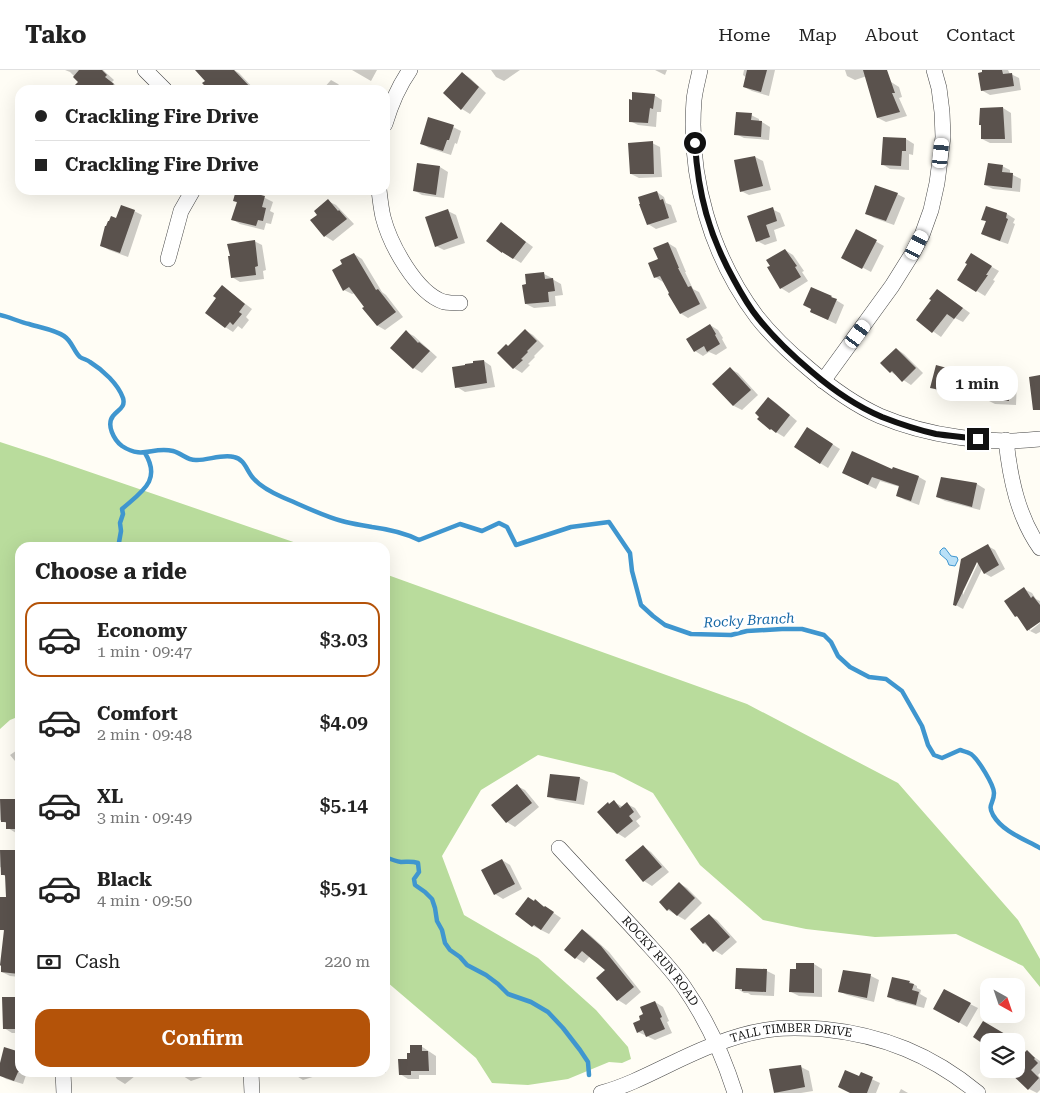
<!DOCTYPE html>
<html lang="en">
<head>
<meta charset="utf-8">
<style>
	body { margin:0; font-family:"Roboto Serif",serif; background:#f6f6f6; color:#222; height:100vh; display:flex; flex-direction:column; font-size:19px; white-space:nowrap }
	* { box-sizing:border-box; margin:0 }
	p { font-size:16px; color:#767676 }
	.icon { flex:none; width:28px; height:28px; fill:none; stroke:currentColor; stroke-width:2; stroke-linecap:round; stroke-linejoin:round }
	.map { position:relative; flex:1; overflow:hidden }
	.sheet { position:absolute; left:15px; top:472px; width:375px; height:535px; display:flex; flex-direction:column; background:#fff; border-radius:15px; box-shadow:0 5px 20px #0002 }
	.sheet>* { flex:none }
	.hud { position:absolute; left:15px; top:15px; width:375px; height:110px; border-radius:15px; box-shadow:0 5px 20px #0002; display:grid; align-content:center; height:110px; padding:0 20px; background:#fff }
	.needle { width:32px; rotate:140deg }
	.fabs { position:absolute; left:980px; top:908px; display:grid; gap:10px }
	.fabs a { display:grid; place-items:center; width:45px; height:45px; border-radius:10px; background:#fff; box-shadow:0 5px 20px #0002; font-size:25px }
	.end { position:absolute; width:22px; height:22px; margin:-11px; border:6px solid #111; background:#fff; box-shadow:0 0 0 2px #fff }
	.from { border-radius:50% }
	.bubble { position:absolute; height:35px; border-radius:15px; background:#fff; box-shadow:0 5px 20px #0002; font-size:16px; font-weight:600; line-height:35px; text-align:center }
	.car { position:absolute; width:15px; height:30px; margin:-15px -8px; border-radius:6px; box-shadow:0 0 4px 1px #0007; background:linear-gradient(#fff 24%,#345 0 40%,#fff 0 76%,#345 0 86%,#fff 0) }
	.hud b { display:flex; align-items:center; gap:18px; height:48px; font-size:19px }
	.hud b+b { border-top:1px solid #e0e0e0 }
	.hud i { width:12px; height:12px; background:#222 }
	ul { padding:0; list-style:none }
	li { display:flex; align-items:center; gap:15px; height:75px; margin:0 10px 8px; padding:0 10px; border:2px solid transparent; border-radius:15px }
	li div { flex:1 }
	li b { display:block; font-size:19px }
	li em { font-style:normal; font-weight:600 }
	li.active { border-color:#b45309 }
	li>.icon { width:45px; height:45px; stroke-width:1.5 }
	h2 { padding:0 20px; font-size:22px; line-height:60px }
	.pay { display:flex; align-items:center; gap:12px; height:55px; padding:0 20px; font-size:19px }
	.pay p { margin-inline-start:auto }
	.button { display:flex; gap:10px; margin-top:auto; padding:10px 20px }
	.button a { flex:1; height:58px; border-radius:15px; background:#b45309; color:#fff; font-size:20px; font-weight:600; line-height:58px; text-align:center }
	header { display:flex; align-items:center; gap:30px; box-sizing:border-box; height:70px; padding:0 25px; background:#fff; border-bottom:1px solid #e0e0e0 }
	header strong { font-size:24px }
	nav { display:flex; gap:28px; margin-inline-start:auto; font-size:18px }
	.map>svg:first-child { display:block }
</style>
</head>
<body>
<header>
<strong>Tako</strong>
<nav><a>Home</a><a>Map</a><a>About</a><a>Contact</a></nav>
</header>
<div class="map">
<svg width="1040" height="1023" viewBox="0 0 1040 1023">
	<rect width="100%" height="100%" fill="#fffdf5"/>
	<path fill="#b9dc9c" d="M0 372 46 387 308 477 20 478V646L10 650 0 659Z
		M385 504 747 634 898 713 1018 850 1040 889V917L1023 896 956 864 875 867 806 859 763 850 700 795 653 723 614 703 538 685 481 720 442 786 464 845 538 888 596 940 628 977 631 989 622 993 609 992 568 1009 528 1015 492 1013 476 988 387 912 385 909Z"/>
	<path fill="#b9e0f7" stroke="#3f96cf" d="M943 478H945L951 486 957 487 958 490 955 496 949 495 947 490 940 484V481Z"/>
	<path fill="#0003" fill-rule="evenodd" d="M65 0H103L114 10 112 12 121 20H82L80 12 70 2Z
		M196 0H234L239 3 255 20H211L207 11Z
		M352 0H377L371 11Z
		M491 0H520L504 11 496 7Z
		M655 0H667L665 5Z
		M744 0H775L769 26 752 21 744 17 747 8 743 5Z
		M845 0H875L876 3 855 10 847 6Z
		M983 0H1008L1010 4H1011L1019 8 1021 20 990 25 983 21Z
		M462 3 470 8 486 23 470 44 462 39 444 23Z
		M331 10 338 14 344 20H324L323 19Z
		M891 12 899 17 902 27 899 28 907 46 886 52 878 48Z
		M654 25 662 30 661 42H657L656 57 638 55 630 51Z
		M1003 38 1011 43 1012 73H990L982 69V56L980 55 981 39Z
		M751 45 759 49V52H762L770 57 769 70 744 68 736 64Z
		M453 57 461 61 457 74 455 73 451 85 429 78 421 73Z
		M884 68 906 69 914 74 913 85 909 84V100L890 99 882 94Z
		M652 73 660 77 662 107 639 108 631 104Z
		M755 87 763 91 771 120 749 125 741 121Z
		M418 94 440 97 448 102 444 128 422 125 415 121Z
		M1002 96 1010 100V104L1013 105 1021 109 1020 122 993 119 985 115Z
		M237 120 265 128 273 132 270 141 274 143 271 154 266 153 264 160 240 154 232 149 238 133 234 131Z
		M657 122 664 127 666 133 671 135 677 152 656 159 648 154Z
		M897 124 905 128 894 155 874 148 867 143Z
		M328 131 336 135 354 154 333 171 325 166 312 150 318 145Z
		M987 138 1007 144 1015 149 1013 153 1015 154 1008 174 990 168 982 164 987 152 982 149Z
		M772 139 780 143 785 156 774 160 777 171 765 175 757 171Z
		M134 141 142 145 128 187 109 180 101 175 117 149Z
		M448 141 456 145 465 173 444 180 436 176Z
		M509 159 533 177 521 193 513 188Z
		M857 161 884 176 871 202 843 187Z
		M254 171 262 175 266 200 263 201 264 209 240 212 232 207Z
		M668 173 676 178 686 202H685L693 219 699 222 707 238 688 248 680 243 671 224 663 212 655 207 659 189Z
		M785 180 793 185 804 201 802 202 808 211 789 223 781 218 769 198Z
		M354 184 362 189 382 222 386 225 403 247 385 260 378 256 355 223 352 224 344 220V194Z
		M971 185 999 201 993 210 995 211 985 226 959 210 969 194Z
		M544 204 552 208V209L561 214 563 225 555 226 556 236 534 238 526 234Z
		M938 220 970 243 963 252 955 248 941 267 917 250 932 230Z
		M230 222 252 239 246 247 249 250 242 259 238 256 233 262 225 257Z
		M831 227 844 235 836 254 811 242Z
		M710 255 718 260 723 268 722 269 727 278 716 285 709 282 703 286 695 281Z
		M525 260 533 265 544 276 534 286 535 287 528 294 530 295 522 303 514 298 499 283 509 277Z
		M406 262 414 266 437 287 422 303 414 298 391 278Z
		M897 279 904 284 923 303 911 315 891 302Z
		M484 291 491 296 495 317 465 322 457 317Z
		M730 299 738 303 758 325 742 340 734 336 714 314Z
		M964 304 972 309 968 328 939 322 932 317Z
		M1009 305 1017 310 1016 335 995 334 987 330Z
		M769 328 776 333 797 351 784 367 771 359 759 349Z
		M815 363 840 379 828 398 820 393Z
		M893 401 919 407 926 411 919 435 905 430 898 426 900 417 880 411 876 419 851 407Z
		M942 408 977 414 985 419 980 440 945 431 937 427Z
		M988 476 995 480 1005 499 991 507 984 503 982 499 963 539 961 538 954 534 962 490ZM979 486 981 487 963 525V519Z
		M1024 519 1032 523 1036 529 1040 531V550L1030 558V561L1021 549 1016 546Z
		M1040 553V562L1036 564 1030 561Z
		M20 678V697L10 685Z
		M580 708 588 712 584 735 556 730 548 726Z
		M517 716 525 720 539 737 515 757 507 752Z
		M0 730 20 731V763H16L8 758V754L0 750Z
		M614 732 623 737 627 734 635 738 641 747 636 751 640 756 625 768 617 763 610 735Z
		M644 777 651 782 669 802 652 816 644 811Z
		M0 781 20 782V907L10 906 2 902 5 861 1 859 7 828 6 807 2 804V798L0 797Z
		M502 790 510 795 522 819 503 829 495 824Z
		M679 813 687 818 702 833 685 850 668 840Z
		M536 831 561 848 549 864 533 856 517 844Z
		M709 845 717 850 737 872 722 885 703 873Z
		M583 860 590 865 609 882 641 922 626 935 618 930 598 908 606 900 590 886 584 893 576 888 566 880Z
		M798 894H814L822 899V927L799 926 791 922 797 901Z
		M767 901 775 905 774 926 751 925 748 923H744L736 918Z
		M844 901 871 906 879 910 874 932 847 925 839 921Z
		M893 909 910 912 917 916V918L921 920 920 924 927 928 924 938 896 931 888 926Z
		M20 928V963H12L4 958Z
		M655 932 663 937 669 951 667 952 672 963 655 970 638 962 642 951Z
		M970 934 978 938 967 957 935 938Z
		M983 953 1013 971H989V980L980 974 981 971Z
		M421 976 436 986V1005H419V1009H408L400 1004 409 990Z
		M1027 982 1040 991V1003L1038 1005 1040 1008V1020L1037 1023 1029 1019 1010 1000 1011 999H1016Z
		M20 983V1002H30L29 1006 26 1005 23 1014 6 1009 0 1005V997Z
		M385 983 386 1003 354 1002H385Z
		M801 997 809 1001 813 1021 801 1023H777L775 1022Z
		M112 1002H140L125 1014 117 1009Z
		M182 1002H217L191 1011 183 1006Z
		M294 1002H322V1004L303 1010 295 1005Z
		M861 1004 880 1013 876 1023H851Z
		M901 1019 908 1023H899Z"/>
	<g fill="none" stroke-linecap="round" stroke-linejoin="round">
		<path stroke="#3f96cf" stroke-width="4.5" d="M0 245C10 247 19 252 29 254 41 258 53 259 64 266 72 271 74 282 80 287 83 289 88 290 90 292 103 300 118 314 123 328 126 338 117 340 113 346 106 355 114 370 122 376 143 390 152 376 173 381 182 383 187 391 197 390 209 390 222 384 234 387 245 389 247 402 254 409 261 417 273 423 282 427 301 435 323 446 342 451 352 454 362 455 372 457 387 459 405 463 419 470L460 454 482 461 499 453 507 457 516 475 571 457 609 452 630 483 632 501 641 535 653 546 665 555 691 564 731 565 747 561 782 559H802L824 565 831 572 838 586 850 597 869 607 886 609 902 621 922 656 928 675 934 685 942 688 960 680C963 681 968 682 971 684 978 689 994 715 994 723 994 734 987 734 993 745 1003 762 1024 769 1040 778
			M118 478 121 461 120 453 123 444 122 439C141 422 162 411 145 383
			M385 787C390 789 395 791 401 792 408 792 412 791 418 793L419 802 414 809 415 815 425 822 432 829 435 838 437 851 442 860 445 873 450 880 460 887 467 895 486 905 498 914 508 924 531 932 548 942 563 958 580 980 588 992 589 1005"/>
	</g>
	<path fill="#5a524d" d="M79 0H102L107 5 105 7 114 14 108 20H70L78 12 73 7Z
		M195 0H234L253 20H209L202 13 205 11Z
		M747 0H767L761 22 743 17Z
		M863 0H887L895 23H892L900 42 877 48Z
		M982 0H1002L1003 4 1012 3 1014 16 981 21 978 3 982 2Z
		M462 2 479 17 461 40 443 23Z
		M632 22 655 24 653 39 650 38 648 53 629 52V29L632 30Z
		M1003 37 1005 69H981V55H979L980 38Z
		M736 42 752 43 751 50 762 51 761 67 734 65Z
		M428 47 454 55 449 70H447L443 81 420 74Z
		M883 67 906 68V81H902L901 96 881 95Z
		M653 71 654 104H630L628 73Z
		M755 86 763 116 740 122 734 90Z
		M417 93 440 96 436 125 413 121Z
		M988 93 1003 95 1002 102 1013 103 1012 118 984 115Z
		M875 115 898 123 886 151 865 144Z
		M236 120H241L265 126 262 137 266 138 263 151 258 150 256 156 231 150 237 132 233 131Z
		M657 121 660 130 663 129 669 148 647 155 639 134H640L638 127Z
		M328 129 338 141 339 140 347 149 324 167 310 150 317 145 314 141Z
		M121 135 135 140 120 183 100 176 105 156H106L108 151H109L111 146 116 148Z
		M986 136 1007 143 1006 148 1008 149 1000 171 981 164 986 151 981 150Z
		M773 137 777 151 766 155 770 167 756 172 747 146Z
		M448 139 458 168 435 177 425 147Z
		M501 152 526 172 513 189 502 182V183L486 171Z
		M856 159 877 170 862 199 841 188Z
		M255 170 258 196 255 197 256 205 231 208 228 186H230L227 174Z
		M668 172 679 198H678L688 217 691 216 700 234 680 244 668 224 669 223 660 206 654 208 648 193 658 189 653 178Z
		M785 179 797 196 795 197 801 207 780 219 767 197 770 196 766 190Z
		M354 183 376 220 378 219 396 242 377 256 362 238 364 237 349 217 343 221 332 200 342 194 340 190Z
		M971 183 992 196 986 205H988L976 222 957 210 967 194 965 193Z
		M544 202 545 209 553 208 555 221 548 222 549 232 525 234 522 215 526 214 525 204Z
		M222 215 245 234 239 242 242 244 233 255 230 252 225 258 205 243 216 228 213 226Z
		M811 217 832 226 831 227 837 229 828 250 810 242 811 239 803 235Z
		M937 219 963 238 954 249 947 244 932 263 916 250 931 230 929 229Z
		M710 254 716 264 715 265 720 274 707 282 704 276 694 282 686 269Z
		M525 259 537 271 527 281 528 282 521 289 523 290 513 299 497 283 506 274 508 276Z
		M406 260 418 273 419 272 430 281 413 299 390 278Z
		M896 278 916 298 902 312 892 301 890 303 880 293Z
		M484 290 487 313 455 318 452 297 465 295V294L473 293V291Z
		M936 295 965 303V308L961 324 930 318Z
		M730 297 751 320 733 336 712 314Z
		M994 304H1009V331H986V307L994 308Z
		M1040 305V340H1033L1029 307Z
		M768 327 790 345 776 363 771 359 770 360 757 349 759 347 755 343Z
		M807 357 833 374 820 394 794 377Z
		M852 381 892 399 893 397 919 406 911 431 896 426 899 416 872 407 868 415 842 403Z
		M941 407 977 413 972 437 936 427Z
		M988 474 999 495 984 504 977 492 956 536 953 535 961 489Z
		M1024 517 1031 528 1033 526 1040 535V552L1027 561 1017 546 1015 547 1004 531Z
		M550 704 580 707 576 731 547 727Z
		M517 714 532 733 506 753 491 735Z
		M0 729H19L20 759H6V752H1Z
		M614 730 620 738 627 732 634 742 629 746 633 751 617 764 597 742 608 732 609 734Z
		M643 775 662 797 643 812 625 790Z
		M0 780H20L19 904 1 902V896L0 895 4 860H0V827H6L5 805H1Z
		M502 789 515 814 494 825 481 800Z
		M679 812 695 828 677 846 669 839 667 841 659 832Z
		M528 827 534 831 535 829 544 837 545 836 554 842 541 860 534 855 532 857 515 844Z
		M709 844 730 867 713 882 705 872 703 874 690 859Z
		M582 859 601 876 634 917 617 931 596 908 605 900 582 881 575 889 564 880Z
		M796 893H814V923L789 922 790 899H796Z
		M736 898 767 899 766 922 742 921V919H735Z
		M843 900 871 904 867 928 838 922Z
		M892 907 910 911 909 913 914 914 912 920 919 922 916 935 887 927Z
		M944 919 971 933 959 953 933 939Z
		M2 927H20V959H3Z
		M655 931 662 947 660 948 665 959 646 967 643 960 637 963 633 953 640 950 639 946 643 944 640 937Z
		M983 951 1017 971H989V978L973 967Z
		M410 975H422V981H428L429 1001H411V1005H399L398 989H407V983H410Z
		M4 977 20 982V1002H18L14 1011 0 1006V993Z
		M1027 980 1035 988 1034 989 1038 993 1031 1000 1039 1008 1028 1020 1006 999H1016V991Z
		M801 995 805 1017 774 1023 769 999Z
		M845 1000 859 1006 861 1002 873 1007 867 1023H850L838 1017Z"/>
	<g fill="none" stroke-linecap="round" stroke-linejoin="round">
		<defs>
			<g id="minor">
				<path d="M145 0 165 20"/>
				<path d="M700 0C698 10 695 20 694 30 688 107 711 186 757 247 772 266 790 283 808 298 830 317 853 334 880 346 927 366 990 375 1040 369"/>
				<path d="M385 54C391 34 398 17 410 0"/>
				<path d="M379 120C380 129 381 138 383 147 390 174 416 223 444 232 449 233 455 233 460 233"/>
				<path d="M168 189 181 141 193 120"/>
				<path d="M823 311 892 216 912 184 922 165 931 140 937 113 943 67 942 42 939 18 934 0"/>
				<path d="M1006 370C1010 408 1018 447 1040 478"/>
				<path id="s1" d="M559 778C585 806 611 834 637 862 653 880 670 897 684 917 707 950 723 985 735 1023"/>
				<path d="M63 1002 64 1023"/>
				<path d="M251 1002 252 1023"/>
				<path id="s2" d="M601 1023C639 1013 677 988 716 974 734 967 755 961 774 959 790 957 807 958 823 959 883 965 932 985 978 1023"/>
			</g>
		</defs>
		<use href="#minor" stroke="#444" stroke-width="16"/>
		<use href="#minor" stroke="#fff" stroke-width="15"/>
	</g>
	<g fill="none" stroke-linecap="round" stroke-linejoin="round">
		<path stroke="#111" stroke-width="6" d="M695 73C698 124 709 165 734 210 741 223 749 237 758 248 774 268 793 286 812 302 833 320 856 336 882 347 900 354 918 360 936 364 950 366 964 367 978 369"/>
	</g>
	<g text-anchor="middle" stroke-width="5" stroke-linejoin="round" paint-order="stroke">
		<g font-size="12" fill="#111" stroke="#fff">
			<text dy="4" stroke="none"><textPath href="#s1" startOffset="152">ROCKY RUN ROAD</textPath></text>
			<text dy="4" stroke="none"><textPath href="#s2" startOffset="202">TALL TIMBER DRIVE</textPath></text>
		</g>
		<g font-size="14" font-style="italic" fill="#1768a6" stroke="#fff">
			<text transform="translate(749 550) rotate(-3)" y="5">Rocky Branch</text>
		</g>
	</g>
</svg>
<div class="fabs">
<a><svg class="needle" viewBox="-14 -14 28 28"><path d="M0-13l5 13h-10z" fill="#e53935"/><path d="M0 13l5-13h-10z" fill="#767676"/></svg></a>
<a><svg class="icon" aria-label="layers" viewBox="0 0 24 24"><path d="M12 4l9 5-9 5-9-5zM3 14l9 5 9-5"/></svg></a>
</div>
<i class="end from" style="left:695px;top:73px"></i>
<i class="end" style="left:978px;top:369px"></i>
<div class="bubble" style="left:936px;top:296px;width:82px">1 min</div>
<i class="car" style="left:941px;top:83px;rotate:6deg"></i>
<i class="car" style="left:917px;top:175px;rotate:27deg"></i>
<i class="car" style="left:858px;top:264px;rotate:36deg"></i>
<div class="hud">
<b><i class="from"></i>Crackling Fire Drive</b>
<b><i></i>Crackling Fire Drive</b>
</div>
<section class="sheet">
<h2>Choose a ride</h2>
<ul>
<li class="active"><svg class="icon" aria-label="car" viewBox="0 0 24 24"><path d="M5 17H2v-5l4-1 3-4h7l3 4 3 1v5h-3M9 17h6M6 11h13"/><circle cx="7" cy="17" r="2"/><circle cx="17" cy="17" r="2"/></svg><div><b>Economy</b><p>1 min · 09:47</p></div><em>$3.03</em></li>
<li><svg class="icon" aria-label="car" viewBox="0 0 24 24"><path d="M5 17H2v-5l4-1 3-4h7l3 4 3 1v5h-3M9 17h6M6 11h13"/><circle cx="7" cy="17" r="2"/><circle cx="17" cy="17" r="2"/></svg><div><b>Comfort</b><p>2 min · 09:48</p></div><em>$4.09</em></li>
<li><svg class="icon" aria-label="car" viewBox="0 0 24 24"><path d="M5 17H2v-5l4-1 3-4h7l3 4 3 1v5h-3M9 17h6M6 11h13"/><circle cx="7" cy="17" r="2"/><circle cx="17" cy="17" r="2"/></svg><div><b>XL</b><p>3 min · 09:49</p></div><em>$5.14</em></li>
<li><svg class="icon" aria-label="car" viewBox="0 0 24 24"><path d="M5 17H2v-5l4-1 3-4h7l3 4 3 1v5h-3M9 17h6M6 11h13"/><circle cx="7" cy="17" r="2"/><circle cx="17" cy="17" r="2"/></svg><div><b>Black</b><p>4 min · 09:50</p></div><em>$5.91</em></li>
</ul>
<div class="pay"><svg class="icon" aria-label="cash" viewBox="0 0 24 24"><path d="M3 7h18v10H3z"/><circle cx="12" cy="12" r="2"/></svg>Cash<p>220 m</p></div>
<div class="button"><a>Confirm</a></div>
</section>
</div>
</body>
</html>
